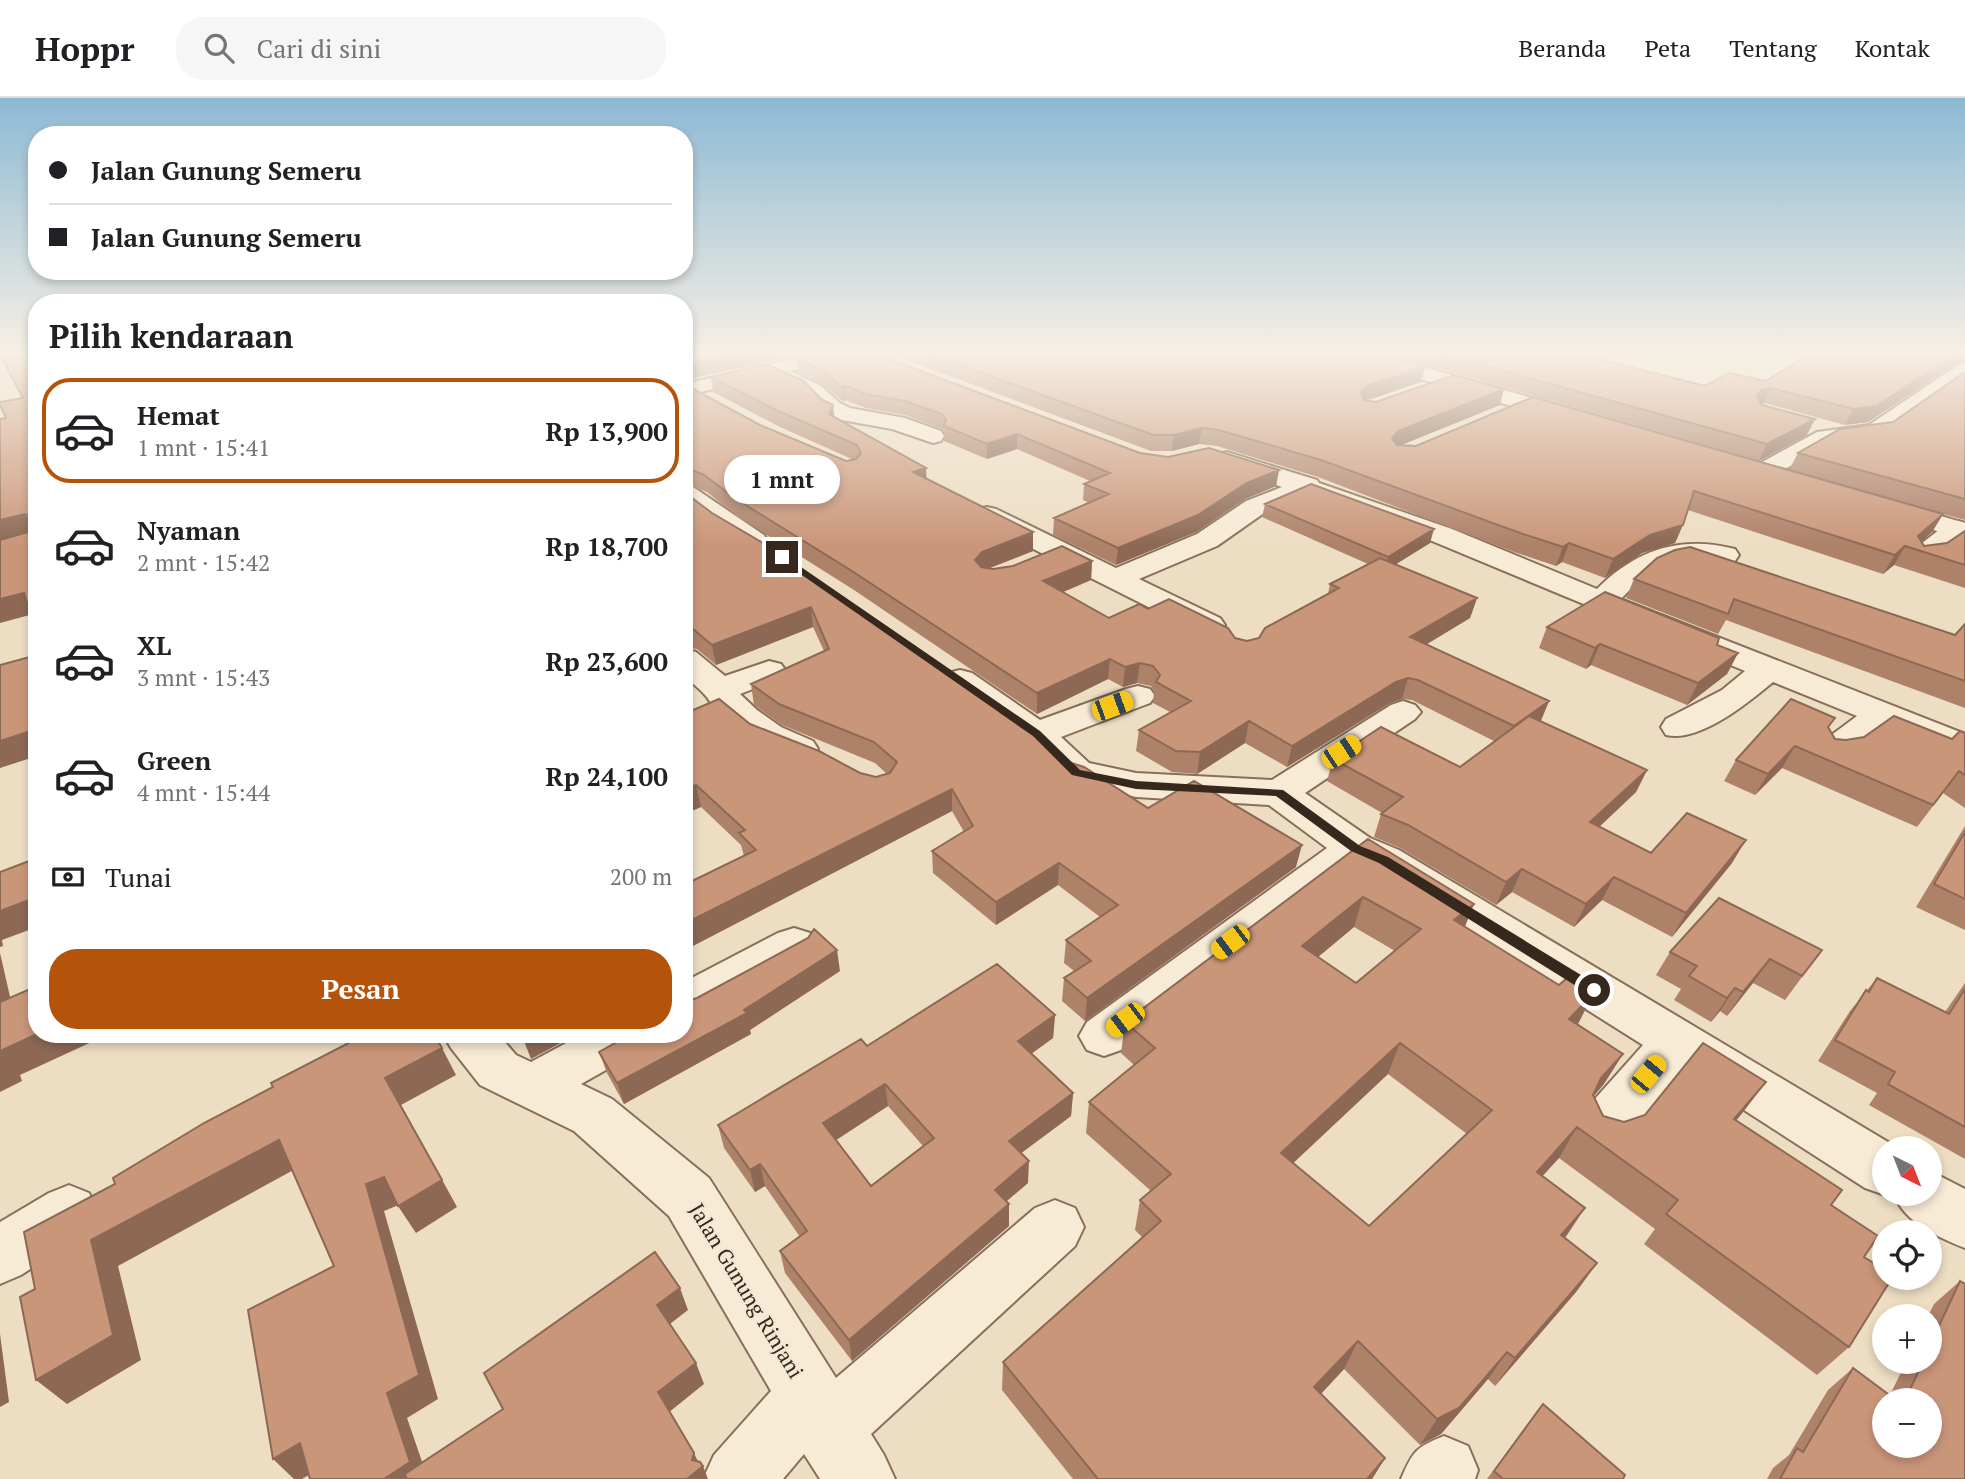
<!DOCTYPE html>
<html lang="id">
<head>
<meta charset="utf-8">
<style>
	body { margin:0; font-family:"PT Serif",serif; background:#f6f6f6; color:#202124; height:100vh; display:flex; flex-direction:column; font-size:26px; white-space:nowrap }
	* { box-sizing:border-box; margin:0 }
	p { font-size:23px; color:#757577 }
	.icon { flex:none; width:38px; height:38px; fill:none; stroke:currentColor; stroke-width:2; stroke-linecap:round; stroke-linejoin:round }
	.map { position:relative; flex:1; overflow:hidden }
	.side { position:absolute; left:28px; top:196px; width:665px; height:749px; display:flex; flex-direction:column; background:#fff; border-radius:28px; box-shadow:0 4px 10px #0003 }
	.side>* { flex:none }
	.banner { position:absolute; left:28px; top:28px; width:665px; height:154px; border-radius:28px; box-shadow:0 4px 10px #0003; display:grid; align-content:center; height:154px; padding:0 21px; background:#fff }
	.needle { width:46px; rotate:138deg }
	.buttons { position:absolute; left:1872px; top:1038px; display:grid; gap:14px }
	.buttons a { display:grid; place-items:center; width:70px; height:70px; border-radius:50%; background:#fff; box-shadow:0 4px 10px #0003; font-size:35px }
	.end { position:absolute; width:32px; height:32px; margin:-16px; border:9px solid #37281e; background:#fff; box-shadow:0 0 0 4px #fff }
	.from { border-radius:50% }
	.bubble { position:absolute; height:49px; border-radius:24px; background:#fff; box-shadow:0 4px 10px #0003; font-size:23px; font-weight:600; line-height:49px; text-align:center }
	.car { position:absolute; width:21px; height:42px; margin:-21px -10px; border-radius:9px; box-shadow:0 0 5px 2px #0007; background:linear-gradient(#f5c518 24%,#345 0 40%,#f5c518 0 76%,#345 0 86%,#f5c518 0) }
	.banner b { display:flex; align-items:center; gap:24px; height:66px; font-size:26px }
	.banner b+b { border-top:2px solid #e0e0e0 }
	.banner i { width:18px; height:18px; background:#202124 }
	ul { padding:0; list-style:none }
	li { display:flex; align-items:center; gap:21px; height:105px; margin:0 14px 10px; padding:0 7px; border:4px solid transparent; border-radius:28px }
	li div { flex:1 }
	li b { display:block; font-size:26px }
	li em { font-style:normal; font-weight:600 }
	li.active { border-color:#b45309 }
	li>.icon { width:63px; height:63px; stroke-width:1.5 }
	h2 { padding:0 21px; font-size:32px; line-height:84px }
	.pay { display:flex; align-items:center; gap:18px; height:77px; padding:0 21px; font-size:26px }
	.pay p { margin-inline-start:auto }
	.cta { display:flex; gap:14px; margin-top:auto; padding:14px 21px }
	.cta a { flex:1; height:80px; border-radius:28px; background:#b45309; color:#fff; font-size:28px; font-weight:600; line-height:80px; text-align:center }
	header { display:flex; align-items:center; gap:42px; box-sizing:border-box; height:98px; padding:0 35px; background:#fff; border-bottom:2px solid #e0e0e0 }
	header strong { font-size:33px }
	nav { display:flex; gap:38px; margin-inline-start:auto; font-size:24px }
	.search { width:490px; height:63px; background:#f6f6f6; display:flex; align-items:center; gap:18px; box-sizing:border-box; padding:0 24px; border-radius:28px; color:#757577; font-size:26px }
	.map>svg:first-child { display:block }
</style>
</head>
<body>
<header>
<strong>Hoppr</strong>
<div class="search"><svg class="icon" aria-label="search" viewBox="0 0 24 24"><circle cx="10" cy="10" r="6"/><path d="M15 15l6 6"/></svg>Cari di sini</div>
<nav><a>Beranda</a><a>Peta</a><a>Tentang</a><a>Kontak</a></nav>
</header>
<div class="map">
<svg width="1965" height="1381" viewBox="0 0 1965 1381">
	<rect width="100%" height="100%" fill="#edddc3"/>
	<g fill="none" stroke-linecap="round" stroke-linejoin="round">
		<defs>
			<path id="minor" d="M822 254H856L854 258 790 273 821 288 840 305 850 310 905 320 941 333 944 338 941 343 933 345 892 331 836 321 824 315 807 296 768 278 684 298V286Z
				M1965 265V280L1883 338 1831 345 1771 379 1762 381 1753 379 1750 374 1753 369 1817 334 1869 327 1958 267Z
				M1227 354 1317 382 1319 385 1452 431 1597 491C1636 452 1680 437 1735 451L1739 457 1735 463C1724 466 1714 465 1702 464 1663 463 1647 473 1621 501L1965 636V660L1887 630C1866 646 1849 667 1822 660L1817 652 1822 644 1857 618 1773 584C1748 605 1699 645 1666 637L1661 629 1666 621 1722 592 1745 573 1432 443 1305 397 1264 415 1217 448 1139 481 1220 520 1225 527 1220 534 1209 536 1198 534 978 423 974 417 978 411 987 409 996 411 1116 470 1197 436 1246 403 1282 389 1219 366 1215 361 1219 356Z
				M684 386 693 389 764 437 768 443 764 449 754 451 744 449 684 406Z
				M1958 423 1965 425V439C1949 451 1935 469 1913 464L1909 458 1913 452 1948 425Z
				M684 551 696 554 725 578 769 563 781 566 786 573 781 580 740 596 757 612 781 629 813 643 818 651 813 659C780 667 739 638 717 615 712 609 710 602 705 597 699 590 691 584 684 578Z
				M960 572 972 575 1040 622 1126 591 1138 588 1150 591 1155 598 1150 605 1061 639 1089 665 1136 675 1272 682 1391 607 1403 603 1415 607 1421 614 1415 621 1305 695 1370 740 1399 752 1898 1050H1885V1096H1889L1885 1097 1865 1090 1682 972 1623 1046 1604 1052 1585 1046 1577 1029 1585 1012 1643 947 1359 768 1121 952 1104 958 1087 952 1079 938 1087 924 1327 750 1269 707 1136 699 1063 682 1023 644 948 589 943 582 948 575Z
				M794 830 810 835 817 847 810 859 701 919 684 925V884L778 835Z
				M443 936H498L516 957 531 964 583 936H653L645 950 581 986 612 1001 709 1080 836 1280 1035 1110 1055 1102 1075 1110 1084 1129 1075 1148 871 1336 884 1357 895 1381H820L804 1356 783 1381H703L714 1357 771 1293 669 1118 574 1033 480 987 451 950Z
				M1930 1073 1965 1091V1150C1937 1139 1904 1124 1894 1096H1930Z
				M69 1087 89 1095 98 1114 89 1133 21 1177 0 1186V1124L49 1095Z
				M1444 1338 1468 1348 1478 1372 1475 1381H1401C1413 1353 1416 1349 1444 1338Z"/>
			<path id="tertiary" d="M1341 254H1371L1581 314 1584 319 1581 324H1565L1343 258Z
				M1886 402 1965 425V441L1877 416 1873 410 1877 404Z"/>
		</defs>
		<use href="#minor" stroke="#876f5b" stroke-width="4"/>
		<use href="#tertiary" stroke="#876f5b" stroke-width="4"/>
		<use href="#minor" fill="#f8ebd6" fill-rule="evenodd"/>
		<use href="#tertiary" fill="#f8ebd6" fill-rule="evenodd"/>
	</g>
	<path fill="#ae8169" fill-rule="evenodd" d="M885 254H1374L1425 269 1421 284 1367 302 1376 304 1500 307 1401 347 1789 372 1798 355 1893 324 1965 274V422L1943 416 1932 434 1921 444 1924 448 1947 445 1965 433V490L1894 467 1883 476 1688 412 1675 445 1642 455 1605 480 1562 464 1556 468 1514 454 1318 379 1217 348 1199 346 1172 353H1151Z
		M1381 254H1571L1705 288 1766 283 1957 265 1868 324 1845 327 1764 305 1761 306 1807 337 1759 363Z
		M796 260 1140 355 1279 372 1276 388 1245 401 1196 434 1116 467 1053 437 1054 420 1089 405 1083 402 1084 386 1090 383 1017 351 987 361 944 343V333L942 331 905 317 866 310 845 302 844 304 822 286 798 274Z
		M711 279 834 318 1033 453 987 471H993L1092 463 1091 482 1063 494 1109 520 1148 511 1235 540 1247 543 1259 540 1328 496 1330 486 1368 466 1262 419 1265 406 1430 445 1396 466 1477 500 1470 520 1425 547 1549 603 1541 623 1647 672 1636 694 1599 729 1651 755 1732 765 1672 839 1602 802 1574 829 1512 794 1496 807 1400 750 1374 739 1381 716 1382 715 1327 683 1333 661 1460 669 1494 643 1412 602 1402 601 1390 605 1287 669 1245 645 1197 676 1172 674 1136 653 1139 632 1170 614 1153 605 1154 594 1151 588 1137 585 1123 589 1108 581 1037 616 854 492 738 419 707 394 684 385V286L760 327 846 363 854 362 780 329 713 294Z
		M684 394 712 415 1003 616 1062 662 1148 710 1296 769 1085 923 1062 903 1064 880 1074 873 1064 865 1066 842 1100 819 1058 787 996 827 933 775 932 753 964 734 952 713 687 851 684 847V787L744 758 741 747 701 709 684 716V616L750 626 860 675 876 679 887 676 875 665 782 627 754 607 751 586 824 553 813 529 716 567 697 551 684 549Z
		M1634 481 1955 537 1965 526V610L1726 522 1718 536 1626 500Z
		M1547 529 1717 547 1738 555 1727 576 1687 607 1591 567 1586 571 1539 550Z
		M1828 630 1835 641 1846 642 1952 641 1965 635V710L1943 695 1917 729 1782 670 1755 697 1724 683 1736 662Z
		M1965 728V832L1916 809Z
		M1368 741 1465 829 1577 926 1604 986 1593 999 1603 1018 1624 1024 1766 984 1736 1023 1831 1107 1864 1159 1849 1249 1817 1277 1644 1146 1655 1131 1559 1060 1542 1078 1565 1140 1597 1165 1576 1194 1495 1288 1488 1281 1441 1336 1420 1347 1344 1271 1321 1296 1385 1360 1372 1381H1073L1002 1292 1003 1264 1142 1139 1135 1132 1140 1102 1151 1093 1086 1035 1089 1004 1134 967 1121 955 1125 924ZM1354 829 1395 853 1356 885 1318 859ZM1388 976 1467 1036 1369 1128 1293 1065Z
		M1822 852 1785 902 1753 885 1727 918 1720 913 1711 924 1674 902 1681 891 1656 877 1670 854Z
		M840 873 750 932 751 936 624 1006 607 975 599 954Z
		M1877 880 1945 914 1965 885V1061L1869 1007 1877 995 1818 963 1850 913Z
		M1055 917 1053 940 1031 956 1073 995 1071 1018 1021 1055 1028 1085 1006 1103 1009 1106V1128L852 1263 785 1175 780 1153 800 1139 765 1088 755 1094 724 1050 718 1027 867 948ZM888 1008 923 1048 871 1088 836 1042Z
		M1960 1183 1965 1381H1767L1773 1370 1789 1357 1828 1292 1853 1270 1890 1297 1906 1264H1930V1218H1928L1934 1206ZM1885 1302H1930L1885 1348Z
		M1543 1306 1623 1381H1487Z"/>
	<path fill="#8d6955" d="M742 254H810L684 282V267Z
		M1959 254H1965V263L1957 265 1868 324 1845 327 1853 311Z
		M1425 269 1421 284 1362 304 1361 294 1366 288Z
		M844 287 845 302 844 304 843 290Z
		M1771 290 1764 305 1754 307 1757 298 1761 292Z
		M1504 291 1500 307 1394 350 1392 340 1398 333Z
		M833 307 835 323 829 316Z
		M1815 321 1807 337 1759 363 1767 346Z
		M1202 330 1199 346 1172 353 1174 337Z
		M1017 336V351L987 361V346Z
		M926 370 927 387 913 374Z
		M1279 372 1276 388 1245 401 1196 434 1116 467 1118 450 1247 385Z
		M25 416 36 434 0 444V422Z
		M1943 416 1932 434 1913 451 1918 438Z
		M1683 427 1675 445 1642 455 1605 480 1613 461 1650 437Z
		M1434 431 1430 445 1385 473 1388 459Z
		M1033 434V453L982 473 975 462 982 454Z
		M1569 445 1562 464 1556 468 1563 449Z
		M1905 448 1894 467 1883 476 1895 457Z
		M1092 463 1091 482 1042 503 1043 483Z
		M24 495 37 515 0 525V501Z
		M1477 500 1470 520 1404 560 1410 539Z
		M811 509 813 529 716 567 712 547Z
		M1600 546 1591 567 1586 571 1595 550Z
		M1738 555 1727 576 1687 607 1698 585Z
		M1110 561 1108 581 1037 616V595Z
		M1140 565 1137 585 1123 589 1125 569Z
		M1408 580 1402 601 1390 605 1287 669 1292 648 1396 584Z
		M1549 603 1540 624 1506 649 1514 628Z
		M1249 623 1245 645 1197 676 1200 654Z
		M37 631V658L0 670V643Z
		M1795 648 1782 670 1755 697 1768 676Z
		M1647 672 1636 694 1580 747 1590 724Z
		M696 687 701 709 684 716V692Z
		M952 691V713L687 851 684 840V826Z
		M1746 742 1732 765 1672 839 1686 815Z
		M1302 747 1296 769 1085 923 1087 900Z
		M1059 765 1058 787 996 827V804Z
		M1522 771 1512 794 1496 807 1506 784Z
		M1614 779 1602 802 1574 829 1586 806Z
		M37 799V829L2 842 3 848 0 849V813Z
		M1363 799 1354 829 1294 879 1302 848Z
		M1474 806 1462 836 1454 822Z
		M837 852 840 873 750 932 751 936 624 1006 617 985 744 912Z
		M0 855 17 929 0 909Z
		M1770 861 1753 885 1727 918 1743 894Z
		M1735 890 1720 913 1711 924 1727 900Z
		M1594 895 1578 926 1569 921Z
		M1055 917 1053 940 1017 966 1018 943Z
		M37 936H109L20 977 22 983 0 994V953Z
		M525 936H577L531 961 522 938Z
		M1400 945 1388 976 1272 1085 1281 1055Z
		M442 950 456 977 401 1007 457 1109 416 1135 398 1108 385 980Z
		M1623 956 1604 986 1583 1010 1601 980Z
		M1766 984 1743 1014 1711 1052 1734 1021Z
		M885 986 888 1008 827 1048 823 1025Z
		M1073 995 1071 1018 1008 1065 1009 1043Z
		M1577 1029 1559 1060 1519 1104 1537 1074Z
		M279 1042 299 1069 118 1168 141 1262 67 1306 36 1282 91 1142Z
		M1029 1063 1028 1085 994 1114 995 1092Z
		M760 1066 765 1088 755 1094 750 1072Z
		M384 1079 401 1106 384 1113 438 1301 407 1320 428 1381H384L387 1295 366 1086Z
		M1009 1106V1128L852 1263 849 1242Z
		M1585 1110 1565 1140 1561 1137Z
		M1597 1165 1576 1194 1495 1288 1515 1260Z
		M680 1190 688 1212 666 1229 657 1207Z
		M0 1236 9 1304 0 1309Z
		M1358 1243 1344 1271 1302 1316 1314 1289Z
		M1507 1254 1488 1281 1441 1336 1420 1347 1437 1321Z
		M696 1265 704 1286 668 1315 658 1294Z
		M300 1345 324 1368 302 1381H294L273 1361Z
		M694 1355 701 1370 703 1368 708 1381H687Z
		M1385 1360 1372 1381H1367Z"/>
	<path fill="#ca967a" stroke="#8d6955" stroke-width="2" fill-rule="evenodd" d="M0 254H37V538L24 495 0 501V442L28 434V418L25 416 0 422V321L6 320 0 307V304L23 300 0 257Z
		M684 254H742L684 267Z
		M823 254H870L1140 355 1168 359 1209 350 1279 372 1247 385 1198 417 1118 450 1054 420 1109 396 1084 386 1110 375 1017 336 987 346 944 328 946 322 942 316 905 303 865 296 844 287 843 290 821 272 796 260Z
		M924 254H1374L1425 269 1366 288 1361 294 1364 302 1376 304 1454 277 1504 291 1398 333 1392 340 1397 347 1416 348 1533 299 1943 416 1918 438 1924 448 1947 445 1965 433V467L1905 448 1895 457 1694 393 1683 427 1650 437 1613 461 1569 445 1563 449 1520 435 1321 362 1219 332 1202 330 1174 337H1153Z
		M1436 254H1571L1705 288 1729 275 1766 283 1813 254H1959L1876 308 1853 311 1771 290 1761 292 1757 298 1762 307 1815 321 1767 346Z
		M766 266 804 283 821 301 833 307 829 316 926 370 913 374 1033 434 982 454 975 462 981 469 993 471 1013 468 1062 448 1092 463 1043 483 1109 520 1139 506 1148 511 1169 501 1228 530 1235 540 1247 543 1259 540 1265 530 1339 490 1330 486 1380 460 1477 500 1410 539 1549 603 1514 628 1418 582 1408 580 1396 584 1292 648 1249 623 1200 654 1176 653 1139 632 1191 603 1156 584 1160 577 1153 568 1140 565 1125 569 1110 561 1037 595 852 473 736 401 704 377 684 369V286L760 327 846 363 856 361 861 355 857 347 778 313 711 279Z
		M1965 274V401L1798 355 1840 331 1893 324Z
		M1311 386 1434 431 1388 459 1265 406Z
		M684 394 712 415 768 448 1003 612 1000 614 1038 640 1062 662 1084 669 1148 710 1194 683 1302 747 1087 900 1064 880 1091 863 1066 842 1118 807 1059 765 996 804 932 753 973 728 952 691 684 826V787L756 752 739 735 745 732 696 687 684 692V633L690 630 684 626V616L719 601 750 626 819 653 860 675 876 679 890 675 897 664 874 644 779 606 751 586 829 551 811 509 712 547 693 531 684 530Z
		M1690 449 1955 537 1965 526V583L1734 501 1728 516 1634 481 1657 460 1675 452Z
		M1605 494 1719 540 1717 547 1738 555 1698 585 1600 546 1595 550 1547 529Z
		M37 557V631L0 643V567Z
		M1791 601 1835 620 1828 629 1835 641 1846 642 1864 639 1894 618 1952 641 1960 633 1965 635V677L1959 673 1933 707 1795 648 1768 676 1736 662Z
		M1529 618 1647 672 1590 724 1651 755 1687 715 1746 742 1686 815 1614 779 1586 806 1522 771 1506 784 1408 727 1381 716 1403 699 1333 661 1381 629 1460 669Z
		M1965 734V801L1934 786Z
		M1368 741 1474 806 1454 822 1559 887 1568 879 1594 895 1569 921 1623 956 1601 980 1593 997 1603 1018 1624 1024 1645 1017 1703 945 1766 984 1734 1021 1842 1092 1831 1107 1878 1138 1864 1159 1885 1172V1180H1892L1849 1249 1666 1116 1678 1102 1577 1029 1537 1074 1585 1110 1561 1137 1597 1165 1515 1260 1507 1254 1459 1310 1437 1321 1358 1243 1314 1289 1385 1360 1367 1381H1098L1003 1264 1161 1123 1140 1102 1171 1076 1089 1004 1155 950 1125 924ZM1363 799 1421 831 1356 885 1302 848ZM1400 945 1492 1012 1369 1128 1281 1055Z
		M37 760V799L0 813V774Z
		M1719 800 1822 852 1802 878 1770 861 1743 894 1735 890 1727 900 1689 878 1697 868 1670 854Z
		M814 831 837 852 744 912 747 915 617 985 599 954 631 936H684V904L697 900 808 840Z
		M997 866 1055 917 1018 943 1073 995 1009 1043 1029 1063 995 1092 1009 1106 849 1242 780 1153 807 1133 760 1066 750 1072 718 1027 861 941 867 948ZM885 986 934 1040 871 1088 823 1025Z
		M1877 880 1949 916 1965 891V1029L1888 986 1895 974 1835 942 1866 892 1869 894Z
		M37 888V936L0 953V904Z
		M366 936H434L442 950 385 980 442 1082 398 1108 384 1079 366 1086 419 1277 387 1295 410 1364 384 1381H310L300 1345 273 1361 248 1212 334 1168 279 1042 91 1142 113 1237 36 1282 20 1199 35 1191 24 1134 115 1086 113 1080 204 1025 273 989 271 985Z
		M655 1154 680 1190 657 1207 696 1265 658 1294 694 1355 692 1362 700 1364 703 1368 687 1381H407L405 1376 503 1311 484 1275Z
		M1960 1183 1965 1186V1381H1780L1797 1350 1803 1354 1853 1270 1896 1302H1885V1348H1930V1302H1905L1923 1264H1930V1247Z
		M1543 1306 1625 1377 1623 1381H1503L1494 1373Z"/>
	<linearGradient id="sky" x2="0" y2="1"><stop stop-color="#8db9d4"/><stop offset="0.57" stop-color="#f7f0e4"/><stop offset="1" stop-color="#f7f0e4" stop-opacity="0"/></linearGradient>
	<rect width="1965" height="447" fill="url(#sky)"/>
	<path fill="#37281e" d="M779 458H785L1040 633 1080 672 1136 683 1283 692 1360 748 1388 759 1599 888 1601 892 1594 897 1589 896 1379 765 1351 753 1276 698 1136 691 1072 677 1033 638 779 461Z"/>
	<g text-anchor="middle" stroke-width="5" stroke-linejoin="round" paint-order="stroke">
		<g font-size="21" fill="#37281e" stroke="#f4e8d3">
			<text transform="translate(746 1193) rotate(59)" y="7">Jalan Gunung Rinjani</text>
		</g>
	</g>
</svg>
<div class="buttons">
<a><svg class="needle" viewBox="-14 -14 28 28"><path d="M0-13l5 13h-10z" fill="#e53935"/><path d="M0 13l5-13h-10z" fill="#757577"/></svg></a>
<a><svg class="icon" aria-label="locate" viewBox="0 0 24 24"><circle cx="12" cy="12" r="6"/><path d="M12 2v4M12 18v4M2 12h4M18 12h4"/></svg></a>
<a>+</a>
<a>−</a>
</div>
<i class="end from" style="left:1594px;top:892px"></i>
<i class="end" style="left:782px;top:459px"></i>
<div class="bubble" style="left:724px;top:357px;width:116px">1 mnt</div>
<i class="car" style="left:1112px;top:608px;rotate:70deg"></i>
<i class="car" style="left:1341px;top:654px;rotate:57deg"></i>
<i class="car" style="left:1230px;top:844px;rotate:233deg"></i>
<i class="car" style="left:1125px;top:922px;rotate:233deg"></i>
<i class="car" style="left:1648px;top:976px;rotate:40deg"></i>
<div class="banner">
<b><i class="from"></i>Jalan Gunung Semeru</b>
<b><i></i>Jalan Gunung Semeru</b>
</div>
<section class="side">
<h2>Pilih kendaraan</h2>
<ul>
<li class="active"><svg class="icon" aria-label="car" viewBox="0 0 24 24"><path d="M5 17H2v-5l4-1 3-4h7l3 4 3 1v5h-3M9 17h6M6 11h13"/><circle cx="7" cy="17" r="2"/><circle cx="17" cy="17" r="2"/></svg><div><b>Hemat</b><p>1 mnt · 15:41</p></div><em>Rp 13,900</em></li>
<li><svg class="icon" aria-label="car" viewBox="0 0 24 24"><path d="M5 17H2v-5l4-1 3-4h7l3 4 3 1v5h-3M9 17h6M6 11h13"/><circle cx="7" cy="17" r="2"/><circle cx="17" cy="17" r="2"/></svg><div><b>Nyaman</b><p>2 mnt · 15:42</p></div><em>Rp 18,700</em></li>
<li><svg class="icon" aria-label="car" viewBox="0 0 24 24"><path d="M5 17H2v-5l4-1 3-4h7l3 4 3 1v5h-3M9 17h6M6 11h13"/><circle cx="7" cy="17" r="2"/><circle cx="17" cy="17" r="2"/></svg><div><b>XL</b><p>3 mnt · 15:43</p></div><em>Rp 23,600</em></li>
<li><svg class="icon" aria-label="car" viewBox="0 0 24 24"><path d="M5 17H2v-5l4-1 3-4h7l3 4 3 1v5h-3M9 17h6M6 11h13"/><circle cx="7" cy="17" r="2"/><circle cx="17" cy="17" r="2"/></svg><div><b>Green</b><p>4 mnt · 15:44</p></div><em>Rp 24,100</em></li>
</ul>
<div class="pay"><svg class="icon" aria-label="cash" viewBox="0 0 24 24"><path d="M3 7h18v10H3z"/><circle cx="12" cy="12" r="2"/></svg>Tunai<p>200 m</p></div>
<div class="cta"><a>Pesan</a></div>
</section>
</div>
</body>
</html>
